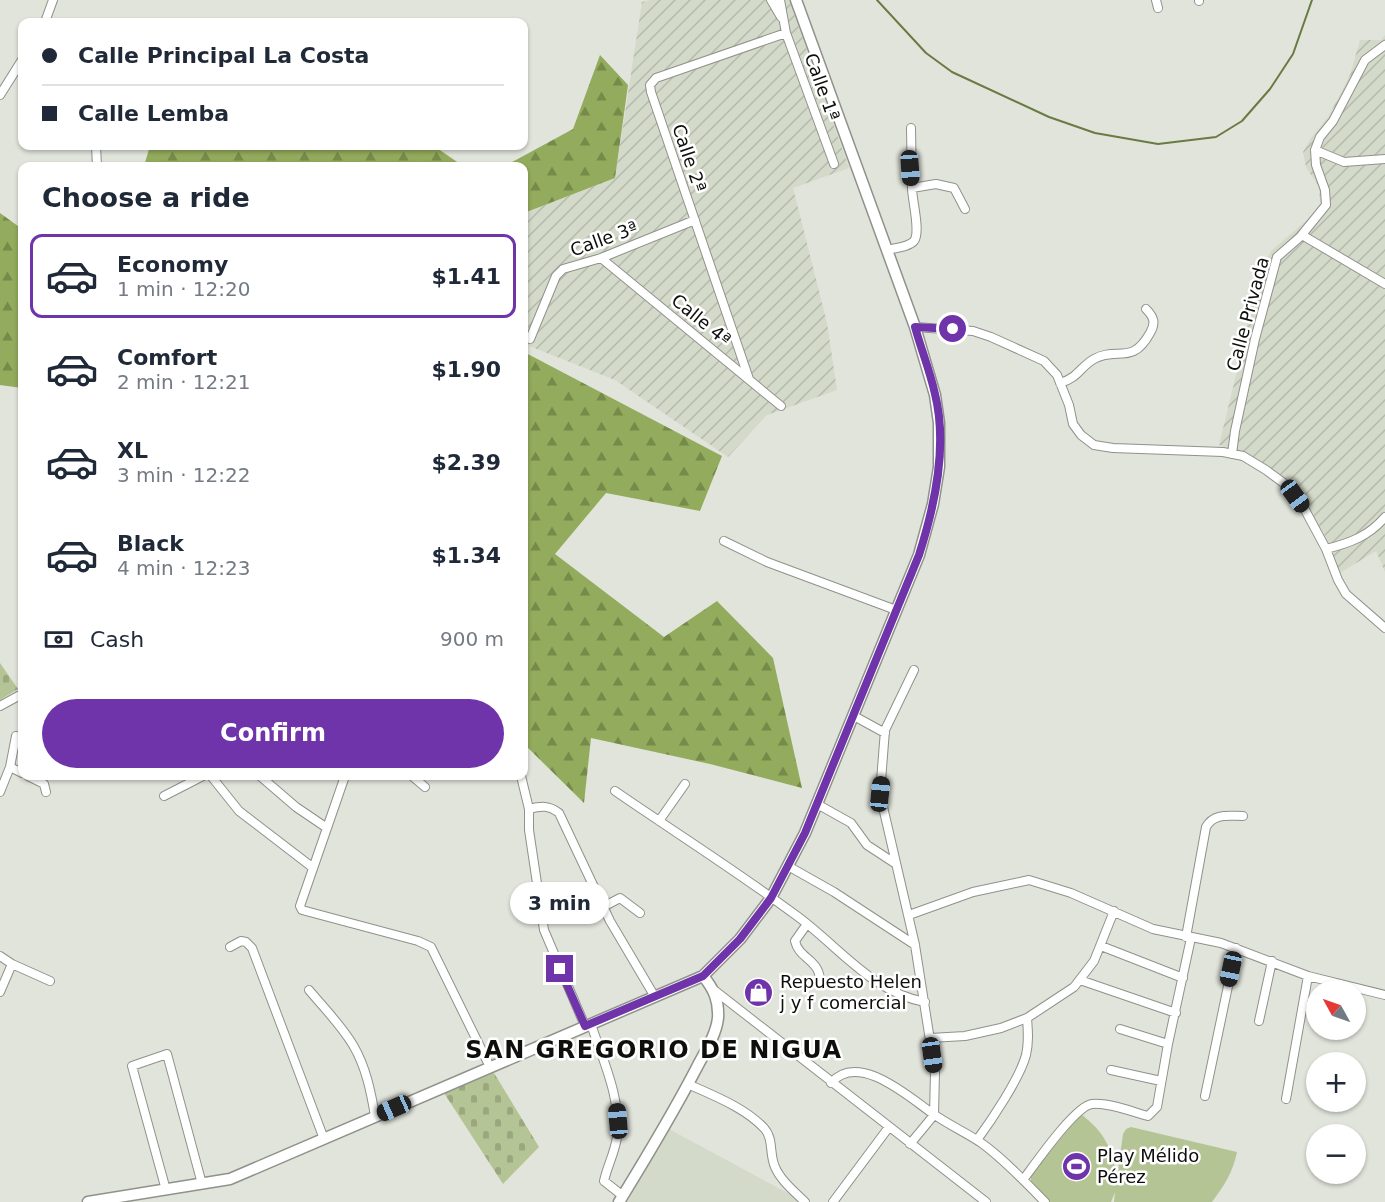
<!DOCTYPE html>
<html lang="en">
<head>
<meta charset="utf-8">
<style>
	body { margin:0; font-family:"DejaVu Sans",sans-serif; background:#f6f6f7; color:#1f2937; height:100vh; display:flex; flex-direction:column; font-size:22px; white-space:nowrap }
	* { box-sizing:border-box; margin:0 }
	p { font-size:20px; color:#747a83 }
	.icon { flex:none; width:33px; height:33px; fill:none; stroke:currentColor; stroke-width:2; stroke-linecap:round; stroke-linejoin:round }
	.map { position:relative; flex:1; overflow:hidden }
	.sheet { position:absolute; left:18px; top:162px; width:510px; height:618px; display:flex; flex-direction:column; background:#fff; border-radius:12px; box-shadow:0 2px 4px #0004 }
	.sheet>* { flex:none }
	.top-card { position:absolute; left:18px; top:18px; width:510px; height:132px; border-radius:12px; box-shadow:0 2px 4px #0004; display:grid; align-content:center; height:132px; padding:0 24px; background:#fff }
	.needle { width:39px; rotate:310deg }
	.controls { position:absolute; left:1306px; top:980px; display:grid; gap:12px }
	.controls a { display:grid; place-items:center; width:60px; height:60px; border-radius:50%; background:#fff; box-shadow:0 2px 4px #0004; font-size:30px }
	.end { position:absolute; width:27px; height:27px; margin:-14px; border:8px solid #6f34aa; background:#fff; box-shadow:0 0 0 3px #fff }
	.from { border-radius:50% }
	.bubble { position:absolute; height:42px; border-radius:21px; background:#fff; box-shadow:0 2px 4px #0004; font-size:20px; font-weight:700; line-height:42px; text-align:center }
	.car { position:absolute; width:18px; height:36px; margin:-18px -9px; border-radius:8px; box-shadow:0 0 4px 2px #0007; background:linear-gradient(#222 24%,#8ab4d8 0 40%,#222 0 76%,#8ab4d8 0 86%,#222 0) }
	.top-card b { display:flex; align-items:center; gap:21px; height:57px; font-size:22px }
	.top-card b+b { border-top:2px solid #e0e1e3 }
	.top-card i { width:15px; height:15px; background:#1f2937 }
	ul { padding:0; list-style:none }
	li { display:flex; align-items:center; gap:18px; height:84px; margin:0 12px 9px; padding:0 12px; border:3px solid transparent; border-radius:12px }
	li div { flex:1 }
	li b { display:block; font-size:22px }
	li em { font-style:normal; font-weight:700 }
	li.active { border-color:#6f34aa }
	li>.icon { width:54px; height:54px; stroke-width:1.5 }
	h2 { padding:0 24px; font-size:27px; line-height:72px }
	.pay { display:flex; align-items:center; gap:15px; height:66px; padding:0 24px; font-size:22px }
	.pay p { margin-inline-start:auto }
	.primary-button { display:flex; gap:12px; margin-top:auto; padding:12px 24px }
	.primary-button a { flex:1; height:69px; border-radius:36px; background:#6f34aa; color:#fff; font-size:24px; font-weight:700; line-height:69px; text-align:center }
	.map>svg:first-child { display:block }
</style>
</head>
<body>
<div class="map">
<svg width="1385" height="1202" viewBox="0 0 1385 1202">
	<defs>
		<pattern id="industrial-furrows" width="10" height="10" patternUnits="userSpaceOnUse" patternTransform="scale(1.5)"><rect width="10" height="10" fill="#d4daca"/><path d="M-1 1l2-2M0 10L10 0M9 11l2-2" fill="none" stroke="#b5baac"/></pattern>
		<pattern id="forest-firs" width="22" height="20" patternUnits="userSpaceOnUse" patternTransform="scale(1.5)"><rect width="22" height="20" fill="#93ab5c"/><path d="M5 1l3.5 6h-7zM16 11l3.5 6h-7z" fill="#768a4a"/></pattern>
		<pattern id="cemetery-stones" width="16" height="16" patternUnits="userSpaceOnUse" patternTransform="scale(1.5)"><rect width="16" height="16" fill="#b5c495"/><path d="M2 7V4a2 2 0 0 1 4 0v3zM10 15v-3a2 2 0 0 1 4 0v3z" fill="#9aa77f"/></pattern>
	</defs>
	<rect width="100%" height="100%" fill="#e1e4db"/>
	<path fill="#d4daca" d="M669 1129 797 1198 801 1202H627Z"/>
	<path fill="url(#industrial-furrows)" d="M650 0H789L849 168 793 188 827 323 837 390 767 415 728 457 615 380 524 344V213L615 178 642 2Z
		M1385 35V572L1376 551 1340 573 1324 534 1306 503 1290 483 1245 453 1219 445 1245 338 1252 290 1271 251 1309 218 1320 204 1319 187 1306 167 1303 152 1311 138 1328 117 1350 75 1360 40H1381Z"/>
	<path fill="url(#forest-firs)" d="M600 55 628 85 615 178 524 213V166H505L573 129Z
		M150 146H434L463 166H144Z
		M0 213 22 229V388L0 385Z
		M524 352 722 456 700 511 606 493 555 554 664 637 717 601 773 658 802 788 710 764 591 738 584 803 524 744V701L528 659 524 656Z"/>
	<path fill="url(#cemetery-stones)" d="M0 663 18 689 0 700Z
		M494 1073 539 1147 503 1184 444 1093Z"/>
	<path fill="#b5c495" d="M1081 1114C1106 1134 1111 1147 1117 1178L1123 1134 1126 1129 1131 1127 1237 1152C1233 1172 1224 1186 1212 1202H1114L1115 1192 1111 1202H1048L1031 1184V1175Z"/>
	<g fill="none" stroke-linecap="round" stroke-linejoin="round">
		<path stroke="#697a42" stroke-width="2" d="M877 0 926 53 952 72 1049 117 1095 133 1158 144 1216 137 1242 121 1270 89 1293 54 1312 0"/>
		<defs>
			<path id="street" d="M771 0 781 17
				M780 0 786 33 834 164
				M1156 0 1158 8
				M1199 0V1
				M45 22 53 0
				M0 95 22 60
				M911 128 912 188
				M96 146 97 166
				M1315 150 1344 162 1385 159
				M1302 235 1385 284
				M887 250C894 248 909 247 914 241 921 232 912 200 912 188L936 184 954 188 965 209
				M601 258 781 406
				M915 327 973 331 991 337 1044 361 1057 375 1069 405 1073 424 1081 435 1094 445 1113 448 1223 452 1243 456 1266 470 1285 484 1304 508 1326 549 1338 580 1346 594 1385 628
				M530 339 556 276 563 269 601 258 695 220
				M749 379 651 92 650 85 656 78 786 33
				M1060 383C1078 378 1080 367 1094 359 1117 346 1132 366 1150 333 1156 323 1154 317 1146 309
				M1232 454 1235 431 1255 339 1277 257 1300 237 1326 205 1325 190 1316 165 1315 150 1320 137 1333 121 1365 60 1385 45
				M724 541 767 562 896 610
				M1326 549C1350 543 1369 536 1385 517
				M0 706 22 694
				M854 716 885 733
				M10 767 22 773
				M28 776 44 784 46 792
				M211 776 239 811 312 867
				M260 776 296 807 327 828
				M345 776 300 906 302 910 418 941 431 947 490 1067
				M412 776 425 787
				M521 776 529 809V830L544 930 585 1026
				M615 791C676 833 738 872 797 916 838 946 873 993 925 1002
				M0 792 10 767 16 736
				M164 796 203 776
				M817 804 851 823 867 845 896 864
				M529 809C541 806 549 805 559 813L610 921 655 997
				M659 821 685 784
				M788 866 834 892 915 945
				M603 907 620 898 640 913
				M909 915 973 892 1029 880 1071 893 1153 929 1221 943 1308 976 1385 995
				M807 924 795 941C799 960 822 959 820 985
				M1186 937 1206 827C1214 813 1228 816 1243 816
				M1101 946 1183 978
				M230 947 241 941 246 942 252 948 324 1139
				M0 956 12 964 50 981
				M1080 980 1176 1013
				M309 990C324 1008 341 1025 353 1045 366 1067 371 1092 375 1116
				M714 990 986 1202
				M0 992 12 964
				M1259 1021 1272 961
				M591 1024C603 1061 621 1097 617 1137 615 1152 607 1167 604 1181L623 1196
				M1120 1029 1168 1044
				M930 1038 965 1036 1001 1028 1027 1018 1074 987 1094 961 1114 911
				M1111 1070 1161 1081
				M831 1083C858 1051 909 1097 932 1113 947 1124 965 1132 980 1142 1004 1159 1025 1182 1045 1202
				M688 1084C714 1096 744 1107 764 1128 774 1139 769 1154 775 1167 781 1181 795 1192 805 1202
				M1205 1096 1236 948
				M1286 1099 1308 976
				M977 1140C991 1121 1020 1078 1026 1055 1029 1042 1028 1031 1027 1018
				M910 1144 934 1115 935 1072 915 945 880 794 885 730 914 670
				M1023 1180C1035 1164 1075 1106 1092 1104 1107 1102 1133 1112 1148 1116L1157 1107 1168 1044 1191 938
				M166 1190 132 1066 167 1054 202 1184
				M833 1202 889 1127"/>
			<path id="secondary" d="M88 1202 230 1179 703 976 740 939 771 898 805 833 919 555 933 504 939 467V423L935 395 915 327 796 0
				M619 1202C646 1158 672 1115 696 1069 704 1053 716 1036 718 1018 719 1001 714 989 703 976"/>
		</defs>
		<use href="#street" stroke="#8f928a" stroke-width="10"/>
		<use href="#secondary" stroke="#8f928a" stroke-width="13"/>
		<use href="#street" stroke="#fff" stroke-width="8"/>
		<use href="#secondary" stroke="#fff" stroke-width="10"/>
	</g>
	<g fill="none" stroke-linecap="round" stroke-linejoin="round">
		<path stroke="#6f34aa" stroke-width="8" d="M560 969 585 1026 703 976 740 939 771 898 805 833 919 555C935 505 948 446 935 394 930 371 921 349 915 327L953 329"/>
	</g>
	<defs>
		<symbol id="shop-disc" viewBox="-11 -11 22 22"><circle r="9.5" fill="#6f34aa" stroke="#fff"/><path d="M-5-2.5h2.3a2.7 3.5 0 0 1 5.4 0H5L5.5 6h-11ZM-1.5-2.5h3a1.5 2.3 0 0 0-3 0Z" fill="#fff"/></symbol>
		<symbol id="stadium-disc" viewBox="-11 -11 22 22"><circle r="9.5" fill="#6f34aa" stroke="#fff"/><path d="M0-5a6.5 5 0 1 0 0 10a6.5 5 0 1 0 0-10ZM-3.5-1.8h7v3.6h-7Z" fill="#fff"/></symbol>
	</defs>
	<g fill-rule="evenodd">
		<use href="#shop-disc" x="742" y="976" width="33" height="33"/>
		<use href="#stadium-disc" x="1060" y="1150" width="33" height="33"/>
	</g>
	<g text-anchor="middle" stroke-width="5" stroke-linejoin="round" paint-order="stroke">
		<g font-size="18" fill="#0e0f0c" stroke="#fff">
			<text transform="translate(822 87) rotate(70)" y="6">Calle 1ª</text>
			<text transform="translate(689 158) rotate(71)" y="6">Calle 2ª</text>
			<text transform="translate(604 239) rotate(-20)" y="6">Calle 3ª</text>
			<text transform="translate(1248 314) rotate(-75)" y="6">Calle Privada</text>
			<text transform="translate(701 320) rotate(39)" y="6">Calle 4ª</text>
		</g>
		<g font-size="18" fill="#0e0f0c" stroke="#fff" text-anchor="start">
			<text x="780" y="988">Repuesto Helen<tspan x="780" dy="21">j y f comercial</tspan></text>
			<text x="1097" y="1162">Play Mélido<tspan x="1097" dy="21">Pérez</tspan></text>
		</g>
		<g font-size="24" font-weight="bold" letter-spacing="1.5" fill="#0e0f0c" stroke="#fff">
			<text x="654" y="1058">SAN GREGORIO DE NIGUA</text>
		</g>
	</g>
</svg>
<div class="controls">
<a><svg class="needle" viewBox="-14 -14 28 28"><path d="M0-13l5 13h-10z" fill="#e53935"/><path d="M0 13l5-13h-10z" fill="#747a83"/></svg></a>
<a>+</a>
<a>−</a>
</div>
<i class="end from" style="left:953px;top:329px"></i>
<i class="end" style="left:560px;top:969px"></i>
<div class="bubble" style="left:510px;top:882px;width:99px">3 min</div>
<i class="car" style="left:910px;top:168px;rotate:176deg"></i>
<i class="car" style="left:1295px;top:496px;rotate:144deg"></i>
<i class="car" style="left:880px;top:794px;rotate:6deg"></i>
<i class="car" style="left:1231px;top:969px;rotate:192deg"></i>
<i class="car" style="left:932px;top:1055px;rotate:172deg"></i>
<i class="car" style="left:394px;top:1108px;rotate:246deg"></i>
<i class="car" style="left:618px;top:1121px;rotate:355deg"></i>
<div class="top-card">
<b><i class="from"></i>Calle Principal La Costa</b>
<b><i></i>Calle Lemba</b>
</div>
<section class="sheet">
<h2>Choose a ride</h2>
<ul>
<li class="active"><svg class="icon" aria-label="car" viewBox="0 0 24 24"><path d="M5 17H2v-5l4-1 3-4h7l3 4 3 1v5h-3M9 17h6M6 11h13"/><circle cx="7" cy="17" r="2"/><circle cx="17" cy="17" r="2"/></svg><div><b>Economy</b><p>1 min · 12:20</p></div><em>$1.41</em></li>
<li><svg class="icon" aria-label="car" viewBox="0 0 24 24"><path d="M5 17H2v-5l4-1 3-4h7l3 4 3 1v5h-3M9 17h6M6 11h13"/><circle cx="7" cy="17" r="2"/><circle cx="17" cy="17" r="2"/></svg><div><b>Comfort</b><p>2 min · 12:21</p></div><em>$1.90</em></li>
<li><svg class="icon" aria-label="car" viewBox="0 0 24 24"><path d="M5 17H2v-5l4-1 3-4h7l3 4 3 1v5h-3M9 17h6M6 11h13"/><circle cx="7" cy="17" r="2"/><circle cx="17" cy="17" r="2"/></svg><div><b>XL</b><p>3 min · 12:22</p></div><em>$2.39</em></li>
<li><svg class="icon" aria-label="car" viewBox="0 0 24 24"><path d="M5 17H2v-5l4-1 3-4h7l3 4 3 1v5h-3M9 17h6M6 11h13"/><circle cx="7" cy="17" r="2"/><circle cx="17" cy="17" r="2"/></svg><div><b>Black</b><p>4 min · 12:23</p></div><em>$1.34</em></li>
</ul>
<div class="pay"><svg class="icon" aria-label="cash" viewBox="0 0 24 24"><path d="M3 7h18v10H3z"/><circle cx="12" cy="12" r="2"/></svg>Cash<p>900 m</p></div>
<div class="primary-button"><a>Confirm</a></div>
</section>
</div>
</body>
</html>
